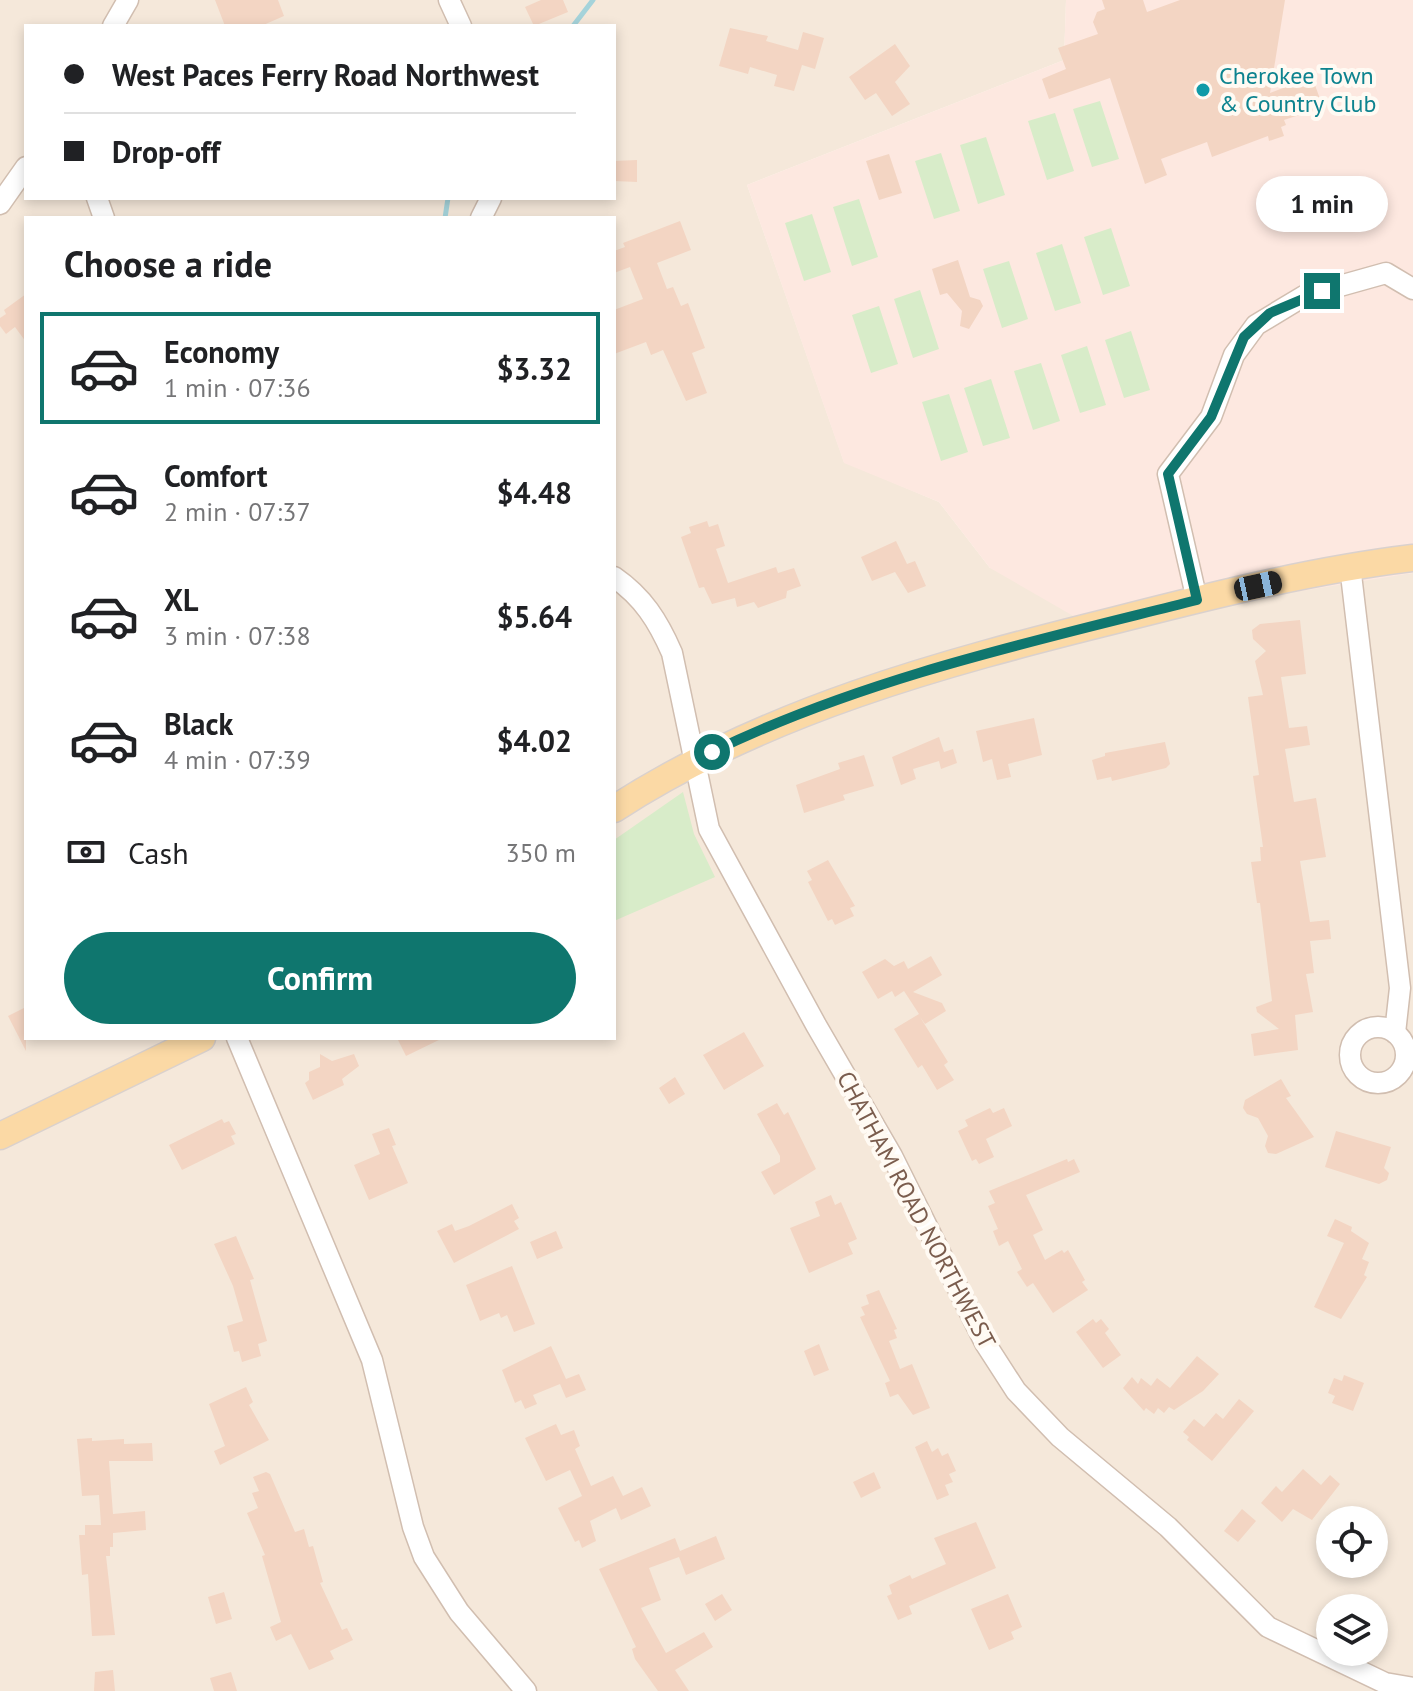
<!DOCTYPE html>
<html lang="en">
<head>
<meta charset="utf-8">
<style>
	body { margin:0; font-family:"PT Sans",sans-serif; background:#f6f6f6; color:#202124; height:100vh; display:flex; flex-direction:column; font-size:30px; white-space:nowrap }
	* { box-sizing:border-box; margin:0 }
	p { font-size:26px; color:#757577 }
	.icon { flex:none; width:44px; height:44px; fill:none; stroke:currentColor; stroke-width:2; stroke-linecap:round; stroke-linejoin:round }
	.map { position:relative; flex:1; overflow:hidden }
	.drawer { position:absolute; left:24px; top:216px; width:592px; height:824px; display:flex; flex-direction:column; background:#fff; border-radius:0px; box-shadow:0 4px 12px #0003 }
	.drawer>* { flex:none }
	.banner { position:absolute; left:24px; top:24px; width:592px; height:176px; border-radius:0px; box-shadow:0 4px 12px #0003; display:grid; align-content:center; height:176px; padding:0 40px; background:#fff }
	.tools { position:absolute; left:1316px; top:1506px; display:grid; gap:16px }
	.tools a { display:grid; place-items:center; width:72px; height:72px; border-radius:50%; background:#fff; box-shadow:0 4px 12px #0003; font-size:40px }
	.end { position:absolute; width:36px; height:36px; margin:-18px; border:10px solid #0f766e; background:#fff; box-shadow:0 0 0 4px #fff }
	.from { border-radius:50% }
	.bubble { position:absolute; height:56px; border-radius:28px; background:#fff; box-shadow:0 4px 12px #0003; font-size:26px; font-weight:700; line-height:56px; text-align:center }
	.car { position:absolute; width:24px; height:48px; margin:-24px -12px; border-radius:10px; box-shadow:0 0 6px 2px #0007; background:linear-gradient(#222 24%,#8ab4d8 0 40%,#222 0 76%,#8ab4d8 0 86%,#222 0) }
	.banner b { display:flex; align-items:center; gap:28px; height:76px; font-size:30px }
	.banner b+b { border-top:2px solid #e0e0e0 }
	.banner i { width:20px; height:20px; background:#202124 }
	ul { padding:0; list-style:none }
	li { display:flex; align-items:center; gap:24px; height:112px; margin:0 16px 12px; padding:0 24px; border:4px solid transparent; border-radius:0px }
	li div { flex:1 }
	li b { display:block; font-size:30px }
	li em { font-style:normal; font-weight:700 }
	li.current { border-color:#0f766e }
	li>.icon { width:72px; height:72px; stroke-width:1.5 }
	h2 { padding:0 40px; font-size:36px; line-height:96px }
	.pay { display:flex; align-items:center; gap:20px; height:88px; padding:0 40px; font-size:30px }
	.pay p { margin-inline-start:auto }
	.action { display:flex; gap:16px; margin-top:auto; padding:16px 40px }
	.action a { flex:1; height:92px; border-radius:48px; background:#0f766e; color:#fff; font-size:32px; font-weight:700; line-height:92px; text-align:center }
	.map>svg:first-child { display:block }
</style>
</head>
<body>
<div class="map">
<svg width="1413" height="1691" viewBox="0 0 1413 1691">
	<rect width="100%" height="100%" fill="#fdf6ec"/>
	<path fill="#f5e8da" fill-rule="evenodd" d="M0 0H1066L1064 60 747 185 844 462 939 502 990 568 1367 578 1413 573V1691H0ZM26 26H614V198H26ZM26 218H614V1038H26ZM1330 1520H1374V1564H1330ZM1330 1608H1374V1652H1330Z"/>
	<path fill="#fde8e0" d="M1066 0H1413V573L1089 625 990 568 939 502 844 463 747 185 1064 60Z"/>
	<path fill="#d8ecc9" d="M1100 101 1119 159 1092 167 1073 109Z
		M1055 113 1074 171 1047 180 1028 121Z
		M986 137 1005 195 978 204 960 145Z
		M941 153 960 211 934 219 915 161Z
		M859 199 878 257 852 266 833 207Z
		M812 214 831 272 804 281 785 223Z
		M1111 228 1130 286 1103 295 1084 237Z
		M1062 244 1081 303 1055 311 1036 253Z
		M1009 261 1028 319 1002 328 983 269Z
		M920 290 939 349 913 358 894 299Z
		M879 306 898 364 871 373 852 315Z
		M1131 331 1150 390 1124 398 1105 340Z
		M1087 346 1106 405 1080 413 1061 355Z
		M1041 363 1060 421 1033 430 1014 371Z
		M991 379 1010 438 983 446 964 388Z
		M949 394 968 452 941 461 922 402Z
		M683 792 694 834 715 877 614 921V840Z"/>
	<g fill="none" stroke-linecap="round" stroke-linejoin="round">
		<path stroke="#a5d3da" stroke-width="5" d="M573 26 593 0
			M445 218 448 198"/>
	</g>
	<path fill="#f3d5c3" d="M215 0H278L284 16 261 26H225Z
		M541 0H563L568 12 534 26 525 7Z
		M1102 0H1143L1147 12 1180 0H1285L1270 93 1312 77 1323 107 1284 120 1286 125 1281 127 1284 136 1269 141 1268 136 1212 157 1207 142 1161 159 1167 175 1145 184 1110 78 1049 99 1042 79 1066 69 1058 48 1098 34 1093 22 1097 12 1105 9Z
		M730 28 768 36 766 41 798 50 803 32 824 38 815 69 802 65 794 91 774 86 777 75 750 67 748 74 719 66Z
		M895 44 910 66 895 82 910 104 892 116 876 93 865 100 849 77Z
		M889 154 902 193 879 200 866 161Z
		M637 160V182L614 181V161Z
		M680 221 691 250 657 263 667 289 673 287 681 306 688 303 705 348 692 353 707 393 686 401 663 350 651 355 646 342 614 354V310L643 299 630 267 614 273V251L625 247 623 243Z
		M958 260 970 297 980 300 983 306 969 329 960 326 962 311 947 293 940 295 932 269Z
		M26 294V342L15 327 6 334 0 326V318L6 314 4 310Z
		M707 521 709 527 718 524 725 546 716 549 728 583 776 567 778 573 794 568 801 586 787 591 786 598 758 608 754 602 737 607 735 598 712 604 704 587 699 588 681 537 691 533 689 527Z
		M896 541 907 564 915 561 926 586 908 593 895 572 872 581 861 557Z
		M1300 620 1306 674 1281 677 1289 728 1307 726 1310 745 1285 749 1294 802 1316 798 1326 857 1300 861 1310 922 1329 920 1331 939 1310 941 1314 973 1306 974 1313 1012 1295 1015 1298 1050 1254 1056 1251 1034 1279 1029 1257 1012 1256 1007 1272 1001 1260 903H1257L1251 862 1261 861 1260 847H1263L1253 776 1259 775 1248 697 1263 695 1255 661 1266 651 1253 639 1252 630 1260 624Z
		M1034 718 1042 755 1008 764 1011 777 997 780 992 759 983 762 976 731Z
		M939 737 944 752 953 749 957 763 941 769 939 761 913 769 916 779 901 785 892 757Z
		M1165 742 1170 764 1166 768 1112 781 1111 777 1097 780 1092 760 1105 756V753Z
		M864 755 874 786 843 795 845 800 804 813 796 785 840 769 838 763Z
		M828 860 855 906 850 908 854 916 835 925 832 919 828 921 808 882 812 880 807 871Z
		M931 956 942 975 913 992 942 1003 946 1011 925 1024 920 1017 948 1062 944 1065 954 1080 937 1090 922 1065 918 1068 894 1029 919 1014 904 991 895 997 892 991 878 999 862 972 885 959 894 966 904 961 908 969Z
		M26 1007V1051L8 1016Z
		M744 1032 764 1066 724 1090 703 1055Z
		M397 1038H443L406 1056Z
		M320 1054 332 1061 354 1054 359 1066 342 1079 344 1085 313 1100 305 1083 309 1080V1072L320 1067Z
		M675 1077 685 1094 669 1104 659 1088Z
		M1281 1079 1291 1096 1286 1098 1314 1137 1276 1154 1268 1153 1265 1146 1268 1136 1258 1118 1247 1114 1243 1108 1245 1100Z
		M777 1103 784 1115 788 1112 816 1169 774 1195 761 1172 780 1162V1156L757 1114Z
		M990 1108 993 1113 1004 1108 1012 1126 986 1139 994 1157 979 1164 976 1159 972 1161 958 1131 968 1126 965 1120Z
		M222 1119 224 1123 229 1121 236 1134 231 1136 235 1144 182 1170 169 1145Z
		M389 1128 396 1145 392 1146 408 1183 369 1200 354 1165 380 1154 372 1134Z
		M1336 1131 1391 1147 1384 1168 1389 1173 1387 1180 1379 1184 1325 1167Z
		M1067 1159 1068 1162 1074 1159 1080 1172 1026 1195 1043 1230 1033 1235 1045 1260 1062 1250 1064 1253 1068 1250 1085 1280 1082 1282 1088 1290 1053 1313 1033 1283 1027 1287 1017 1272 1022 1269 1008 1241 999 1246 993 1231 998 1229 988 1206 995 1203 989 1191Z
		M831 1195 835 1205 841 1202 857 1239 848 1243 853 1254 809 1273 790 1228 820 1216 815 1202Z
		M512 1204 519 1218 514 1221 519 1229 454 1263 437 1231 452 1224 455 1231 469 1226Z
		M1335 1219 1352 1227 1351 1231 1369 1243 1362 1259 1369 1262 1364 1275 1367 1277 1341 1319 1314 1307 1344 1243 1327 1236Z
		M556 1231 563 1248 537 1259 530 1242Z
		M236 1236 254 1279 250 1280 267 1341 258 1344 261 1356 242 1362 239 1351 234 1352 227 1326 243 1321 233 1286 214 1244Z
		M512 1266 535 1324 514 1332 507 1315 501 1318 499 1313 480 1321 466 1285Z
		M879 1290 897 1329 894 1330 897 1338 889 1341 900 1369 912 1364 930 1408 913 1415 898 1394 890 1397 885 1383 890 1381 860 1317 865 1315 861 1307 869 1304 866 1295Z
		M1093 1319 1096 1323 1101 1319 1109 1329 1105 1333 1121 1355 1103 1368 1076 1332Z
		M819 1344 829 1370 814 1376 804 1351Z
		M551 1346 566 1379 579 1374 586 1390 566 1398 560 1384 533 1395 537 1404 525 1409 521 1400 515 1403 502 1370Z
		M1197 1356 1219 1374 1203 1391 1174 1410 1169 1407 1164 1413 1158 1408 1154 1414 1146 1408 1144 1411 1123 1388 1132 1377 1138 1384 1141 1378 1151 1386 1157 1378 1170 1388Z
		M1344 1375 1364 1383 1353 1411 1332 1403 1335 1396 1328 1393 1334 1378 1342 1381Z
		M246 1387 253 1402 249 1405 269 1440 220 1465 214 1451 225 1446 209 1404Z
		M1239 1399 1254 1411 1212 1461 1187 1440 1189 1437 1183 1432 1194 1419 1204 1427 1216 1413 1223 1419Z
		M556 1424 561 1435 574 1430 580 1446 575 1449 591 1486 613 1476 623 1496 642 1487 651 1506 621 1520 616 1508 590 1521 596 1541 582 1548 579 1540 575 1542 558 1508 582 1496 570 1470 546 1481 525 1438Z
		M92 1438V1441L124 1439V1444L152 1443 153 1461H109L113 1514 145 1511 146 1530 113 1533V1547H110V1556H106L115 1635 92 1636 88 1574 82 1575 79 1535H85V1525H101L99 1495 82 1496 77 1439Z
		M927 1441 932 1452 938 1448 942 1456 948 1453 956 1471 949 1474 953 1482 945 1485 949 1495 937 1500 915 1447Z
		M1303 1469 1321 1485 1330 1475 1340 1484 1312 1520 1293 1509 1282 1522 1261 1503 1276 1486 1282 1492Z
		M266 1472 270 1474 295 1532 304 1529 309 1547 313 1546 323 1582 320 1583 342 1630 347 1628 353 1640 330 1651 334 1659 309 1670 291 1634 276 1641 270 1627 281 1622 262 1556 265 1555 247 1513 258 1508 252 1493 259 1491 253 1477Z
		M874 1472 881 1488 861 1498 853 1482Z
		M1242 1509 1256 1521 1238 1542 1224 1531Z
		M976 1522 996 1568 909 1606 912 1614 898 1620 887 1596 892 1594 889 1585 910 1575 912 1579 946 1564 934 1538Z
		M716 1536 725 1559 686 1575 679 1557 649 1568 661 1600 641 1608 666 1653 704 1632 713 1647 675 1670 689 1691H658L635 1659 632 1649 636 1647 599 1569 675 1538 680 1551Z
		M224 1592 232 1619 216 1624 208 1597Z
		M722 1594 732 1610 715 1621 705 1604Z
		M1008 1594 1022 1627 1011 1632 1014 1639 989 1650 971 1609Z
		M113 1670 115 1691H94L95 1672Z
		M231 1672 237 1691H214L210 1678Z"/>
	<g fill="none" stroke-linecap="round" stroke-linejoin="round">
		<defs>
			<path id="minor" d="M449 0 461 26
				M113 26 128 0
				M97 198 104 218
				M0 204 26 167
				M481 218 491 198
				M1350 566 1400 988 1395 1033
				M614 577C643 597 658 621 672 653L709 829 816 1025 892 1156 985 1343 1016 1391 1060 1437 1168 1527 1268 1627 1385 1683 1413 1688
				M1197 600 1168 474 1211 417 1234 355 1256 325 1304 296 1386 273 1413 289
				M1350 1055a28 28 0 1 1 56 0a28 28 0 1 1-56 0Z
				M237 1038 372 1360 413 1527 424 1557 459 1612 526 1691"/>
			<path id="major" d="M614 809C765 711 943 663 1116 620 1214 595 1313 570 1413 558
				M0 1136 202 1038"/>
		</defs>
		<use href="#minor" stroke="#d1beb0" stroke-width="23"/>
		<use href="#major" stroke="#dad1cd" stroke-width="29"/>
		<use href="#minor" stroke="#fff" stroke-width="20"/>
		<use href="#major" stroke="#fbd9a5" stroke-width="26"/>
	</g>
	<g fill="none" stroke-linecap="round" stroke-linejoin="round">
		<path stroke="#0f766e" stroke-width="10" d="M712 752C864 678 1034 641 1197 600L1168 474 1211 417 1244 337 1270 313 1322 291"/>
	</g>
	<circle fill="#0f9aa8" stroke="#fffaf3" stroke-width="3" cx="1203" cy="90" r="8"/>
	<g text-anchor="middle" stroke-width="8" stroke-linejoin="round" paint-order="stroke">
		<g font-size="24" fill="#0d838f" stroke="#fffaf3" text-anchor="start">
			<text x="1219" y="84">Cherokee Town<tspan x="1219" dy="28">&amp; Country Club</tspan></text>
		</g>
		<g font-size="24" fill="#7a5c4d" stroke="#fffaf3">
			<text transform="translate(916 1210) rotate(62)" y="8">CHATHAM ROAD NORTHWEST</text>
		</g>
	</g>
</svg>
<div class="tools">
<a><svg class="icon" aria-label="locate" viewBox="0 0 24 24"><circle cx="12" cy="12" r="6"/><path d="M12 2v4M12 18v4M2 12h4M18 12h4"/></svg></a>
<a><svg class="icon" aria-label="layers" viewBox="0 0 24 24"><path d="M12 4l9 5-9 5-9-5zM3 14l9 5 9-5"/></svg></a>
</div>
<i class="end from" style="left:712px;top:752px"></i>
<i class="end" style="left:1322px;top:291px"></i>
<div class="bubble" style="left:1256px;top:176px;width:132px">1 min</div>
<i class="car" style="left:1258px;top:586px;rotate:78deg"></i>
<div class="banner">
<b><i class="from"></i>West Paces Ferry Road Northwest</b>
<b><i></i>Drop-off</b>
</div>
<section class="drawer">
<h2>Choose a ride</h2>
<ul>
<li class="current"><svg class="icon" aria-label="car" viewBox="0 0 24 24"><path d="M5 17H2v-5l4-1 3-4h7l3 4 3 1v5h-3M9 17h6M6 11h13"/><circle cx="7" cy="17" r="2"/><circle cx="17" cy="17" r="2"/></svg><div><b>Economy</b><p>1 min · 07:36</p></div><em>$3.32</em></li>
<li><svg class="icon" aria-label="car" viewBox="0 0 24 24"><path d="M5 17H2v-5l4-1 3-4h7l3 4 3 1v5h-3M9 17h6M6 11h13"/><circle cx="7" cy="17" r="2"/><circle cx="17" cy="17" r="2"/></svg><div><b>Comfort</b><p>2 min · 07:37</p></div><em>$4.48</em></li>
<li><svg class="icon" aria-label="car" viewBox="0 0 24 24"><path d="M5 17H2v-5l4-1 3-4h7l3 4 3 1v5h-3M9 17h6M6 11h13"/><circle cx="7" cy="17" r="2"/><circle cx="17" cy="17" r="2"/></svg><div><b>XL</b><p>3 min · 07:38</p></div><em>$5.64</em></li>
<li><svg class="icon" aria-label="car" viewBox="0 0 24 24"><path d="M5 17H2v-5l4-1 3-4h7l3 4 3 1v5h-3M9 17h6M6 11h13"/><circle cx="7" cy="17" r="2"/><circle cx="17" cy="17" r="2"/></svg><div><b>Black</b><p>4 min · 07:39</p></div><em>$4.02</em></li>
</ul>
<div class="pay"><svg class="icon" aria-label="cash" viewBox="0 0 24 24"><path d="M3 7h18v10H3z"/><circle cx="12" cy="12" r="2"/></svg>Cash<p>350 m</p></div>
<div class="action"><a>Confirm</a></div>
</section>
</div>
</body>
</html>
